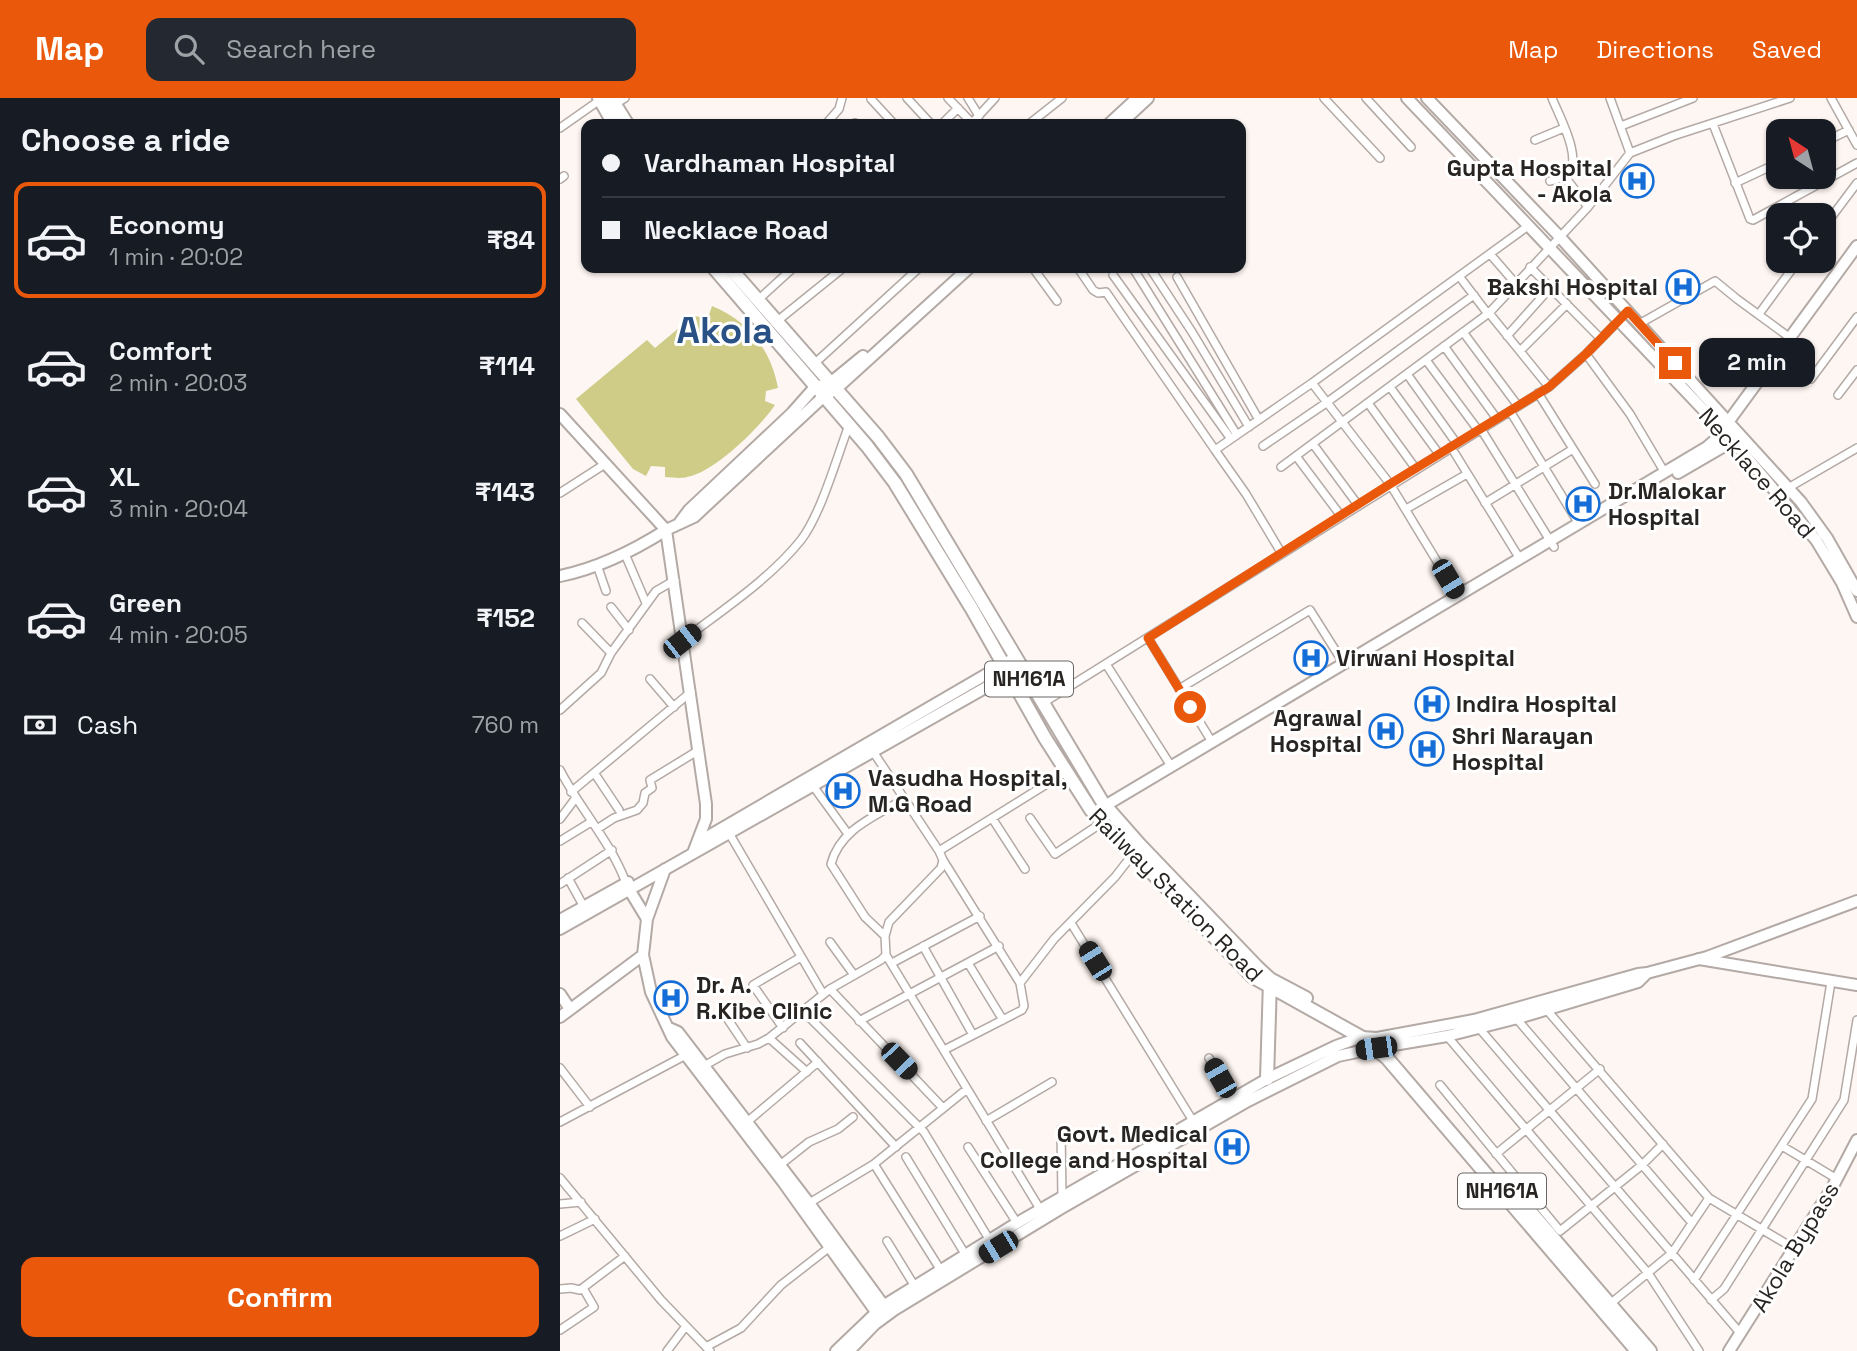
<!DOCTYPE html>
<html lang="en">
<head>
<meta charset="utf-8">
<style>
	body { margin:0; font-family:"Space Grotesk",sans-serif; background:#242831; color:#f1f3f6; height:100vh; display:flex; flex-direction:column; font-size:26px; white-space:nowrap }
	* { box-sizing:border-box; margin:0 }
	p { font-size:23px; color:#9ea1a6 }
	.icon { flex:none; width:38px; height:38px; fill:none; stroke:currentColor; stroke-width:2; stroke-linecap:round; stroke-linejoin:round }
	.map { position:relative; flex:1; overflow:hidden }
	.sheet { display:flex; flex-direction:column; background:#171b24; width:560px }
	.sheet>* { flex:none }
	.guide { position:absolute; left:21px; top:21px; width:665px; height:154px; border-radius:14px; box-shadow:0 2px 5px #0004; display:grid; align-content:center; height:154px; padding:0 21px; background:#171b24 }
	.needle { width:46px; rotate:324deg }
	.buttons { position:absolute; left:1206px; top:21px; display:grid; gap:14px }
	.buttons a { display:grid; place-items:center; width:70px; height:70px; border-radius:14px; background:#171b24; box-shadow:0 2px 5px #0004; font-size:35px }
	.end { position:absolute; width:32px; height:32px; margin:-16px; border:9px solid #ea580c; background:#fff; box-shadow:0 0 0 4px #fff }
	.from { border-radius:50% }
	.bubble { position:absolute; height:49px; border-radius:14px; background:#171b24; box-shadow:0 2px 5px #0004; font-size:23px; font-weight:700; line-height:49px; text-align:center }
	.car { position:absolute; width:21px; height:42px; margin:-21px -10px; border-radius:9px; box-shadow:0 0 5px 2px #0007; background:linear-gradient(#222 24%,#8ab4d8 0 40%,#222 0 76%,#8ab4d8 0 86%,#222 0) }
	.guide b { display:flex; align-items:center; gap:24px; height:66px; font-size:26px }
	.guide b+b { border-top:2px solid #363941 }
	.guide i { width:18px; height:18px; background:#f1f3f6 }
	ul { padding:0; list-style:none }
	li { display:flex; align-items:center; gap:21px; height:116px; margin:0 14px 10px; padding:0 7px; border:4px solid transparent; border-radius:14px }
	li div { flex:1 }
	li b { display:block; font-size:26px }
	li em { font-style:normal; font-weight:700 }
	li.active { border-color:#ea580c }
	li>.icon { width:63px; height:63px; stroke-width:1.5 }
	h2 { padding:0 21px; font-size:32px; line-height:84px }
	.pay { display:flex; align-items:center; gap:18px; height:77px; padding:0 21px; font-size:26px }
	.pay p { margin-inline-start:auto }
	.button { display:flex; gap:14px; margin-top:auto; padding:14px 21px }
	.button a { flex:1; height:80px; border-radius:14px; background:#ea580c; color:#fff; font-size:28px; font-weight:700; line-height:80px; text-align:center }
	header { display:flex; align-items:center; gap:42px; box-sizing:border-box; height:98px; padding:0 35px; background:#ea580c; color:#fff }
	header strong { font-size:33px }
	nav { display:flex; gap:38px; margin-inline-start:auto; font-size:24px }
	.search { width:490px; height:63px; background:#242831; display:flex; align-items:center; gap:18px; box-sizing:border-box; padding:0 24px; border-radius:14px; color:#9ea1a6; font-size:26px }
	main { display:flex; flex:1; min-height:0 }
	.map>svg:first-child { display:block }
</style>
</head>
<body>
<header>
<strong>Map</strong>
<div class="search"><svg class="icon" aria-label="search" viewBox="0 0 24 24"><circle cx="10" cy="10" r="6"/><path d="M15 15l6 6"/></svg>Search here</div>
<nav><a>Map</a><a>Directions</a><a>Saved</a></nav>
</header>
<main>
<section class="sheet">
<h2>Choose a ride</h2>
<ul>
<li class="active"><svg class="icon" aria-label="car" viewBox="0 0 24 24"><path d="M5 17H2v-5l4-1 3-4h7l3 4 3 1v5h-3M9 17h6M6 11h13"/><circle cx="7" cy="17" r="2"/><circle cx="17" cy="17" r="2"/></svg><div><b>Economy</b><p>1 min · 20:02</p></div><em>₹84</em></li>
<li><svg class="icon" aria-label="car" viewBox="0 0 24 24"><path d="M5 17H2v-5l4-1 3-4h7l3 4 3 1v5h-3M9 17h6M6 11h13"/><circle cx="7" cy="17" r="2"/><circle cx="17" cy="17" r="2"/></svg><div><b>Comfort</b><p>2 min · 20:03</p></div><em>₹114</em></li>
<li><svg class="icon" aria-label="car" viewBox="0 0 24 24"><path d="M5 17H2v-5l4-1 3-4h7l3 4 3 1v5h-3M9 17h6M6 11h13"/><circle cx="7" cy="17" r="2"/><circle cx="17" cy="17" r="2"/></svg><div><b>XL</b><p>3 min · 20:04</p></div><em>₹143</em></li>
<li><svg class="icon" aria-label="car" viewBox="0 0 24 24"><path d="M5 17H2v-5l4-1 3-4h7l3 4 3 1v5h-3M9 17h6M6 11h13"/><circle cx="7" cy="17" r="2"/><circle cx="17" cy="17" r="2"/></svg><div><b>Green</b><p>4 min · 20:05</p></div><em>₹152</em></li>
</ul>
<div class="pay"><svg class="icon" aria-label="cash" viewBox="0 0 24 24"><path d="M3 7h18v10H3z"/><circle cx="12" cy="12" r="2"/></svg>Cash<p>760 m</p></div>
<div class="button"><a>Confirm</a></div>
</section>
<div class="map">
<svg width="1297" height="1253" viewBox="0 0 1297 1253">
	<rect width="100%" height="100%" fill="#fef6f2"/>
	<path fill="#cfcc88" d="M152 208C188 223 211 251 218 290L206 293 205 303 215 307C199 330 155 374 127 379 121 381 112 379 105 379V369L91 368 86 378 73 371 16 301 87 242 95 250 133 218 148 220Z"/>
	<g fill="none" stroke-linecap="round" stroke-linejoin="round">
		<defs>
			<path id="street" d="M347 0 371 26
				M388 0 413 26
				M408 0 419 18
				M764 0 820 60
				M806 0 851 49
				M1050 0 1070 55
				M1271 0 1297 47
				M311 1 334 26
				M52 8 65 0
				M295 25 296 26
				M266 26 279 11 282 0
				M382 26 398 10
				M411 26 435 0
				M469 26 502 0
				M1153 26 1190 121 1193 122 1297 65
				M1061 28 1133 0
				M0 30 40 2
				M975 42 1004 30
				M1264 44 1289 32
				M1005 79 1028 109
				M0 81 4 78
				M990 83C995 82 1002 81 1006 78 1025 64 999 18 992 0
				M1175 85 1218 65
				M1264 129 1297 85
				M930 156 956 186
				M970 169 1041 241
				M473 170 497 203
				M518 170 533 192 538 195 546 194 655 352
				M573 170 677 337
				M590 170 632 234 689 329
				M553 177 671 341
				M899 178 928 216
				M617 179 699 322
				M198 202 233 170
				M929 215 989 289
				M1199 216 1238 163
				M216 224 283 170
				M1079 226 1155 183 1177 201 1229 239
				M903 234 958 308
				M947 238 990 190
				M884 248 937 321
				M960 253 1007 206
				M1026 256 1070 316 1105 375
				M866 262 918 332
				M254 266 359 170
				M847 276 897 346
				M1251 281 1297 219
				M830 289 879 356
				M978 295 1035 386
				M1278 297 1297 272
				M808 305 856 371
				M950 313 1019 426
				M921 331 994 449
				M753 346 798 407
				M703 348 766 305 914 197
				M891 349 960 461
				M736 358 781 418
				M721 369 929 215 1028 109 1070 55 1113 38 1230 0
				M1228 390 1297 350
				M0 395 45 366
				M925 405 1013 351
				M846 411 907 376
				M65 456 86 505
				M722 456 686 396 655 352 752 285
				M37 467 46 493
				M898 498 830 386 752 285 968 128
				M51 509 69 532
				M22 525 51 555
				M588 540 652 644
				M122 543C162 512 209 482 241 442 261 416 277 359 289 327
				M546 566 611 668
				M90 581 114 609
				M619 591 750 512 784 566
				M483 605 989 289 1026 256 1068 213
				M0 612 41 575 51 555 96 493 115 482
				M0 672C20 711 51 744 66 785
				M35 676 59 712
				M251 685 288 736
				M11 694 131 594
				M432 720 465 771
				M470 720 495 756 543 724
				M0 721 15 701
				M37 731 54 720 77 712 83 705 85 695 92 690 90 682 139 652
				M169 735 263 896
				M0 743 31 724
				M379 753 506 674
				M383 762 460 885 464 908 462 912 384 952
				M8 780 24 809
				M0 786 52 752
				M511 825 633 1023
				M325 838 305 819 271 766C280 731 316 718 344 701
				M270 844 294 877
				M363 848 413 937
				M326 857 480 1111
				M332 865 420 818
				M408 865 443 922
				M460 885 494 841 555 779 573 756
				M270 891 383 1010
				M986 911 1149 1100 1235 1151
				M243 913 364 1034 429 1141
				M163 914 187 950
				M956 920 1132 1125
				M299 923 439 848
				M223 930 193 887 241 859
				M919 930 1181 1236
				M887 938 1088 1175 1139 1253
				M209 940 247 974
				M240 945 336 1049
				M649 960 672 1000
				M142 969 165 956 198 946 209 940 270 891 321 862 326 857 325 838 329 824 381 770 383 762 379 753 312 652
				M0 970 30 1009
				M880 987 1000 1133 1082 1067 1103 1046
				M426 1023 492 984
				M0 1024 126 957
				M187 1024 258 964
				M501 1031 502 1101
				M1222 1048 1277 1081
				M408 1049 457 1125
				M936 1056 1040 971
				M346 1059 405 1156
				M314 1066 380 1171
				M220 1067 249 1044 278 1031 293 1019
				M0 1080 101 1202 150 1253
				M0 1106 21 1104
				M246 1107 314 1066 407 991
				M0 1138 35 1121
				M327 1143 354 1187
				M1134 1182 1252 1001 1271 884
				M0 1191 11 1190 20 1192 65 1158
				M1151 1202 1164 1191 1284 1002 1297 922
				M1050 1206 1112 1155 1149 1100
				M0 1232 34 1209 23 1190
				M146 1249 181 1230 221 1187 271 1148
				M107 1253 126 1228"/>
			<path id="secondary" d="M847 0 1173 343 1256 442 1282 485 1297 519
				M867 0 999 138 1241 404 1267 440 1297 493
				M549 26 577 0
				M560 26 588 0
				M0 316 106 432C73 453 39 470 0 478
				M1118 375 1173 343
				M120 424 129 412 232 315 255 289 270 285 303 258
				M538 712 1147 349 1155 342 1297 148
				M140 743 456 559
				M133 755 146 721V706L106 432 134 419 263 299 276 291 409 170
				M67 788 87 821
				M0 822 68 784
				M0 831 462 569
				M83 857 91 894 112 939 223 1084 319 1218
				M1139 861 1297 887
				M0 896 10 911
				M0 919 83 857 87 821 105 771
				M109 930 118 934 144 968 249 1105 327 1212
				M276 1253 323 1208 457 1125 707 981 776 948 801 939
				M289 1253 315 1226 334 1212 500 1111 688 1003 778 958 816 950"/>
			<path id="primary" d="M801 939 817 940 914 922 1078 876 1087 875 1147 859 1297 803
				M816 950 887 938 965 918 1078 884 1087 875
				M1169 1253 1272 1090 1297 1042"/>
			<path id="highway" d="M39 0 54 26
				M51 0 67 26
				M154 170 307 348 335 385 412 511 485 640 531 712 693 879 801 939 827 960 1077 1253
				M170 170 318 339 346 376 543 705 580 747 698 870 710 881 746 900
				M707 981 710 883
				M951 1091 1090 1253"/>
		</defs>
		<use href="#street" stroke="#b3a9a5" stroke-width="10"/>
		<use href="#secondary" stroke="#b3a9a5" stroke-width="14"/>
		<use href="#primary" stroke="#b3a9a5" stroke-width="14"/>
		<use href="#highway" stroke="#b3a9a5" stroke-width="16"/>
		<use href="#street" stroke="#fff" stroke-width="7"/>
		<use href="#secondary" stroke="#fff" stroke-width="10"/>
		<use href="#primary" stroke="#fff" stroke-width="10"/>
		<use href="#highway" stroke="#fff" stroke-width="12"/>
	</g>
	<g fill="none" stroke-linecap="round" stroke-linejoin="round">
		<path stroke="#ea580c" stroke-width="9" d="M630 609 588 540 830 386 989 289 1026 256 1068 213 1115 265"/>
	</g>
	<defs>
		<symbol id="hospital-ring" viewBox="-11 -11 22 22"><circle r="9.5" fill="#fff" stroke="#156ed8" stroke-width="1.5"/><path d="M-5-5h3v3.5h4V-5h3V5h-3V1.5h-4V5h-3Z" fill="#156ed8"/></symbol>
	</defs>
	<g fill-rule="evenodd">
		<use href="#hospital-ring" x="1058" y="64" width="38" height="38"/>
		<use href="#hospital-ring" x="1104" y="170" width="38" height="38"/>
		<use href="#hospital-ring" x="1004" y="387" width="38" height="38"/>
		<use href="#hospital-ring" x="732" y="541" width="38" height="38"/>
		<use href="#hospital-ring" x="853" y="587" width="38" height="38"/>
		<use href="#hospital-ring" x="807" y="614" width="38" height="38"/>
		<use href="#hospital-ring" x="848" y="632" width="38" height="38"/>
		<use href="#hospital-ring" x="264" y="674" width="38" height="38"/>
		<use href="#hospital-ring" x="92" y="881" width="38" height="38"/>
		<use href="#hospital-ring" x="653" y="1030" width="38" height="38"/>
	</g>
	<g text-anchor="middle" stroke-width="6" stroke-linejoin="round" paint-order="stroke">
		<g fill="#fff" stroke="#686664" stroke-width="2">
			<rect x="425" y="563.5" width="88" height="35" rx="5"/>
			<rect x="898" y="1075.5" width="88" height="35" rx="5"/>
		</g>
		<g font-size="21" font-weight="bold" fill="#272422">
			<text x="469" y="588">NH161A</text>
			<text x="942" y="1100">NH161A</text>
		</g>
		<g font-size="23" font-weight="bold" fill="#272422" stroke="#fff" text-anchor="start">
			<text x="1052" y="78" text-anchor="end">Gupta Hospital<tspan x="1052" dy="26">- Akola</tspan></text>
			<text x="1098" y="197" text-anchor="end">Bakshi Hospital</text>
			<text x="1048" y="401">Dr.Malokar<tspan x="1048" dy="26">Hospital</tspan></text>
			<text x="776" y="568">Virwani Hospital</text>
			<text x="896" y="614">Indira Hospital</text>
			<text x="802" y="628" text-anchor="end">Agrawal<tspan x="802" dy="26">Hospital</tspan></text>
			<text x="892" y="646">Shri Narayan<tspan x="892" dy="26">Hospital</tspan></text>
			<text x="308" y="688">Vasudha Hospital,<tspan x="308" dy="26">M.G Road</tspan></text>
			<text x="136" y="895">Dr. A.<tspan x="136" dy="26">R.Kibe Clinic</tspan></text>
			<text x="648" y="1044" text-anchor="end">Govt. Medical<tspan x="648" dy="26">College and Hospital</tspan></text>
		</g>
		<g font-size="23" fill="#272422" stroke="#fff">
			<text transform="translate(1197 375) rotate(49)" y="8">Necklace Road</text>
			<text transform="translate(616 797) rotate(45)" y="8">Railway Station Road</text>
			<text transform="translate(1235 1149) rotate(-59)" y="8">Akola Bypass</text>
		</g>
		<g font-size="37" font-weight="bold" fill="#295186" stroke="#fff">
			<text x="165" y="245">Akola</text>
		</g>
	</g>
</svg>
<div class="buttons">
<a><svg class="needle" viewBox="-14 -14 28 28"><path d="M0-13l5 13h-10z" fill="#e53935"/><path d="M0 13l5-13h-10z" fill="#9ea1a6"/></svg></a>
<a><svg class="icon" aria-label="locate" viewBox="0 0 24 24"><circle cx="12" cy="12" r="6"/><path d="M12 2v4M12 18v4M2 12h4M18 12h4"/></svg></a>
</div>
<i class="end from" style="left:630px;top:609px"></i>
<i class="end" style="left:1115px;top:265px"></i>
<div class="bubble" style="left:1139px;top:240px;width:116px">2 min</div>
<i class="car" style="left:888px;top:481px;rotate:149deg"></i>
<i class="car" style="left:122px;top:543px;rotate:52deg"></i>
<i class="car" style="left:535px;top:863px;rotate:328deg"></i>
<i class="car" style="left:816px;top:950px;rotate:262deg"></i>
<i class="car" style="left:339px;top:963px;rotate:136deg"></i>
<i class="car" style="left:660px;top:980px;rotate:330deg"></i>
<i class="car" style="left:438px;top:1149px;rotate:239deg"></i>
<div class="guide">
<b><i class="from"></i>Vardhaman Hospital</b>
<b><i></i>Necklace Road</b>
</div>
</div>
</main>
</body>
</html>
